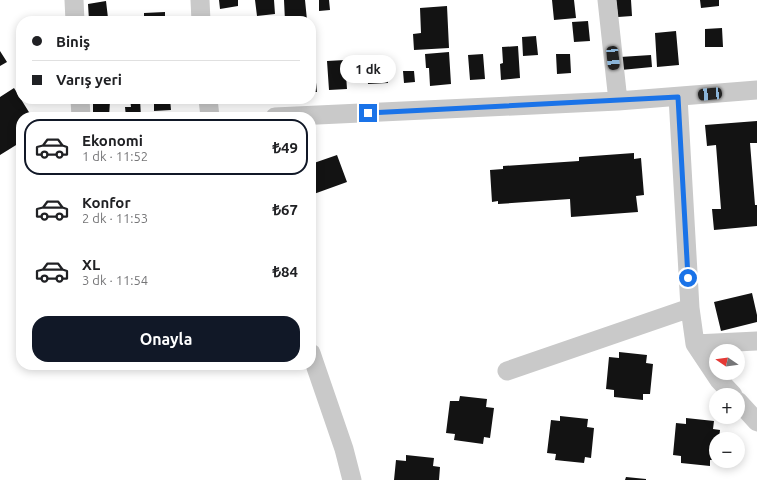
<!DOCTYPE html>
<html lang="tr">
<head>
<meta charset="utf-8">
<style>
	body { margin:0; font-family:Ubuntu,sans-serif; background:#f2f2f2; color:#202124; height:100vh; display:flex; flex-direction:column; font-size:15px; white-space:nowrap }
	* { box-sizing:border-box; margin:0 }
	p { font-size:13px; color:#757577 }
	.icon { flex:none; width:22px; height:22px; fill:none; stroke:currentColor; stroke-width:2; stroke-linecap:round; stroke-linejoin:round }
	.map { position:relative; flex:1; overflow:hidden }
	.drawer { position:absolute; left:16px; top:112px; width:300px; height:258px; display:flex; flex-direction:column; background:#fff; border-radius:16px; box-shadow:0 2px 10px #0003 }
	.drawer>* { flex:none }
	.top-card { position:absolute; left:16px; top:16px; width:300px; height:88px; border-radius:16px; box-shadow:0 2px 10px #0003; display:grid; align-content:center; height:88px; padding:0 16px; background:#fff }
	.needle { width:26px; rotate:283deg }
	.fabs { position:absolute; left:709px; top:344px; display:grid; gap:8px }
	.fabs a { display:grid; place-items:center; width:36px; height:36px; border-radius:50%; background:#fff; box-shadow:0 2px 10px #0003; font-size:20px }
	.end { position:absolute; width:18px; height:18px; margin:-9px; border:5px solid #1a73e8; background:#fff; box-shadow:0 0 0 2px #fff }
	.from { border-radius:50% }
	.bubble { position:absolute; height:28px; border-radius:14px; background:#fff; box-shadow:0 2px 10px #0003; font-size:13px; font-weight:700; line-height:28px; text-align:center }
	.car { position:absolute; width:12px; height:24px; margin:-12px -6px; border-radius:5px; box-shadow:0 0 3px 1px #0007; background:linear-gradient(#222 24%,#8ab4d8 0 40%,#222 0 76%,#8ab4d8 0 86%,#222 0) }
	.top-card b { display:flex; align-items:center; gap:14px; height:38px; font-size:15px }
	.top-card b+b { border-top:1px solid #e0e0e0 }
	.top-card i { width:10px; height:10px; background:#202124 }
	ul { padding:7px 0 0; list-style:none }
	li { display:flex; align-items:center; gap:12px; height:56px; margin:0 8px 6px; padding:0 8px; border:2px solid transparent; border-radius:16px }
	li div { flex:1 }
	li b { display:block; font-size:15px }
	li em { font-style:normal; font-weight:700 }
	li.current { border-color:#111827 }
	li>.icon { width:36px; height:36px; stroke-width:1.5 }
	.button { display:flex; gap:8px; margin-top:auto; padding:8px 16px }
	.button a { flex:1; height:46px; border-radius:16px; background:#111827; color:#fff; font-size:16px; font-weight:700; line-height:46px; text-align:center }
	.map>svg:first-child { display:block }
</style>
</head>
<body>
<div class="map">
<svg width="757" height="480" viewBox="0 0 757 480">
	<rect width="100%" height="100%" fill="#fff"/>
	<path fill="#131313" d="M219 0H238V6L220 9Z
		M255 0H274L275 14 257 16Z
		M284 0H305L307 20 285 21Z
		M319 0H329L330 10 319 11Z
		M552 0H574L576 18 554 20Z
		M616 0H631L632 16 618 17Z
		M700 0H719V6L701 8Z
		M106 1 108 18 89 20 88 4Z
		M447 6 449 48 414 50 413 34 421 33 420 8Z
		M165 12V21H144V13Z
		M238 17 239 21H220V20Z
		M588 21 590 41 574 42 572 22Z
		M722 28 723 47H705V29Z
		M676 31 679 65 657 67 655 33Z
		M536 36 538 55 523 56 522 37Z
		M518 46 520 78 501 80 500 64 503 63 502 47Z
		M0 51 7 62 0 66Z
		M449 52 451 84 430 86 429 68H426L425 54Z
		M311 54H313L317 92H311Z
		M483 54 485 79 470 80 468 55Z
		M556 54H570L571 73 557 74Z
		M651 55 652 67 621 70 620 57Z
		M345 60 347 89 329 90 327 61Z
		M387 65 388 83 368 84 367 67Z
		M403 71H414L415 82 404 83Z
		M14 88 32 117H21V142L0 155V97Z
		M130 99H140L141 117H126L125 107H131Z
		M154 99H170L171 110 154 111Z
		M93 101H110L109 117H93Z
		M757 121V143H750L755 205H757V226L714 230 712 209H721L716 145 707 146 705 125Z
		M634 153V159L641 158 644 195 636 196 638 212 571 217 570 199 498 204V201L492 202 490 170 503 169V166L579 161V157Z
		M337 155 347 182 311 195V164Z
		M752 293 757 315V322L721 331 714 302Z
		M619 352 647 355 646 363 653 364 650 394H643V400L614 397V390L606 389 609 357 619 358Z
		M460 396 487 399 486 407 494 408 490 438 484 437 483 444 454 440 455 434 446 433 450 401H459Z
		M560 416 588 419 587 427 594 428 591 458 585 457 584 463 555 460 556 454 547 453 551 420 560 421Z
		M686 418 714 421 713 429 720 430 719 439H716V460H710V466L681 463V456L673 455 676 423 686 424Z
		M406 455 434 458 433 466 440 467 439 480H394L396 460 406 461Z
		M626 477 646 479V480H625Z"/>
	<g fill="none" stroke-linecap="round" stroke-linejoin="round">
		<path stroke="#c9c9c9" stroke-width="19" d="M74 0 75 21
			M200 0 201 21
			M607 0 618 101
			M678 97 690 308 695 344 719 380 733 395
			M80 99 81 117
			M208 99 210 117
			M275 117 618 101 757 90
			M695 344 757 341
			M311 353 344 449 352 480
			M507 371 690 308
			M738 401 757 422"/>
	</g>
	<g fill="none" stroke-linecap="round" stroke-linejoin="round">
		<path stroke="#1a73e8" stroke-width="5" d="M368 113 678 97 688 278"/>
	</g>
</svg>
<div class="fabs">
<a><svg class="needle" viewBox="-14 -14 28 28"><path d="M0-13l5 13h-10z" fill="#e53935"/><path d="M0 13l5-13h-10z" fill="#757577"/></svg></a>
<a>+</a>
<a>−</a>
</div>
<i class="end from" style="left:688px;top:278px"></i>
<i class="end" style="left:368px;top:113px"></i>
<div class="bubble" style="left:340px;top:55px;width:56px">1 dk</div>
<i class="car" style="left:613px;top:58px;rotate:174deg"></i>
<i class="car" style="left:710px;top:94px;rotate:265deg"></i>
<div class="top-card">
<b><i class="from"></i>Biniş</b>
<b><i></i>Varış yeri</b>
</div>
<section class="drawer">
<ul>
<li class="current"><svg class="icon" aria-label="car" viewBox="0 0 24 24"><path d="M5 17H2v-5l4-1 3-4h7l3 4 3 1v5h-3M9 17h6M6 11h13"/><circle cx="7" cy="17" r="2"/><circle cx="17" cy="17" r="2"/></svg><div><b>Ekonomi</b><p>1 dk · 11:52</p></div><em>₺49</em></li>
<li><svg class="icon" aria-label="car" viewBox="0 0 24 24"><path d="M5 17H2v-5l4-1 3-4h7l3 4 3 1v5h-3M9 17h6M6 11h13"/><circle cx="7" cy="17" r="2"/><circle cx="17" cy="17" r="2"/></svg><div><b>Konfor</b><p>2 dk · 11:53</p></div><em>₺67</em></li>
<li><svg class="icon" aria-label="car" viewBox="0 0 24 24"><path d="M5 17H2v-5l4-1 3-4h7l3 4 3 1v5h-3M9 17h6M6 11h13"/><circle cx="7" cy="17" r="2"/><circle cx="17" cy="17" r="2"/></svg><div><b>XL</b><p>3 dk · 11:54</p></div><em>₺84</em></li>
</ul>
<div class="button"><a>Onayla</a></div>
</section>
</div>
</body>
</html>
